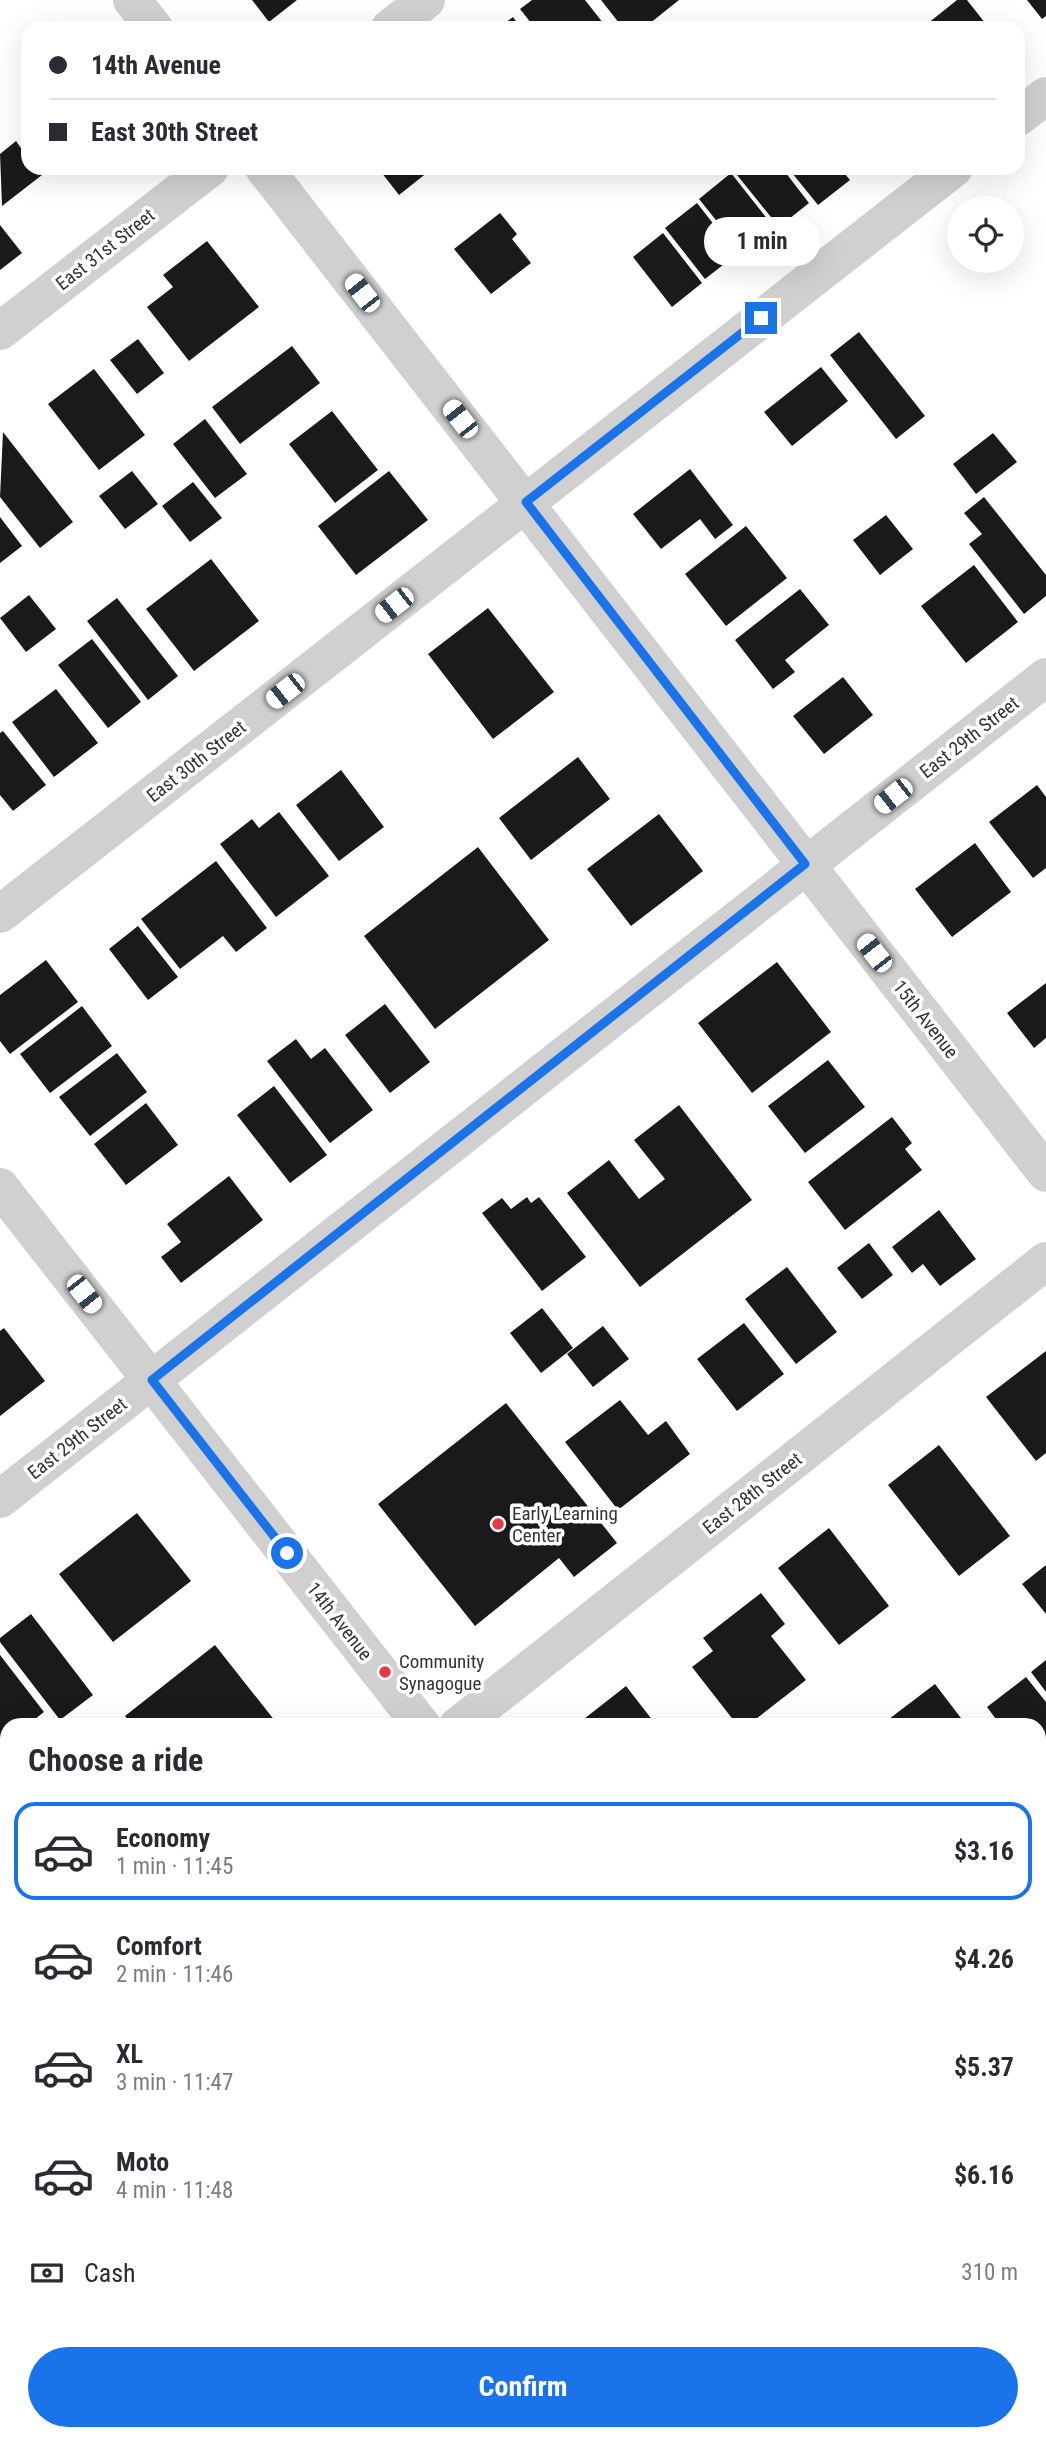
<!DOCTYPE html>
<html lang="en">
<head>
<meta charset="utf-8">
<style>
	body { margin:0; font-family:"Roboto Condensed",sans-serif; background:#f2f2f3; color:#2b2b33; height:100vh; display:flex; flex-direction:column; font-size:26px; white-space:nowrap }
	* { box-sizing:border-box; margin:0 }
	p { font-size:23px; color:#7c7c81 }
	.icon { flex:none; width:38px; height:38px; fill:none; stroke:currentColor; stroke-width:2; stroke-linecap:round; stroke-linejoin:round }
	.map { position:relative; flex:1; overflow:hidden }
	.panel { position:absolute; left:0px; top:1718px; width:1046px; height:723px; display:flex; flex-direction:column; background:#fff; border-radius:21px 21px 0 0; box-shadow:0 7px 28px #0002 }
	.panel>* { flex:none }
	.top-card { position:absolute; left:21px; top:21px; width:1004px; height:154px; border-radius:21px; box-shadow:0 7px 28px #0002; display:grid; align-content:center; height:154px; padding:0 28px; background:#fff }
	.controls { position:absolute; left:947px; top:196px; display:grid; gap:14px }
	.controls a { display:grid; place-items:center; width:77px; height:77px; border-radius:50%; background:#fff; box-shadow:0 7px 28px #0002; font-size:35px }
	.end { position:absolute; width:32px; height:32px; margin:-16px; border:9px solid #1a73e8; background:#fff; box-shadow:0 0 0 4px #fff }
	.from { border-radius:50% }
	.bubble { position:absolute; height:49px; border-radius:24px; background:#fff; box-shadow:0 7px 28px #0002; font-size:23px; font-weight:700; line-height:49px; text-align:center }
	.car { position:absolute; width:21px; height:42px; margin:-21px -10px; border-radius:9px; box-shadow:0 0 5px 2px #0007; background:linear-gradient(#fff 24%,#345 0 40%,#fff 0 76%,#345 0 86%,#fff 0) }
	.top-card b { display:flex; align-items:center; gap:24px; height:66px; font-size:26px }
	.top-card b+b { border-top:2px solid #e1e1e2 }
	.top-card i { width:18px; height:18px; background:#2b2b33 }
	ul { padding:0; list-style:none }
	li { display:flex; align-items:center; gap:21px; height:98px; margin:0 14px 10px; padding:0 14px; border:4px solid transparent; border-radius:21px }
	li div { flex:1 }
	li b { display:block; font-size:26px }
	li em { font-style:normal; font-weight:700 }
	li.current { border-color:#1a73e8 }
	li>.icon { width:63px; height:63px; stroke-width:1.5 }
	h2 { padding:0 28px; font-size:32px; line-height:84px }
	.pay { display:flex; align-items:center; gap:18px; height:77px; padding:0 28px; font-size:26px }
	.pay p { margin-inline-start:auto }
	.action { display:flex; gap:14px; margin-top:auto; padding:14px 28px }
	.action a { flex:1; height:80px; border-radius:42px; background:#1a73e8; color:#fff; font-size:28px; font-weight:700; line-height:80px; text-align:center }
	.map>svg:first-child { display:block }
</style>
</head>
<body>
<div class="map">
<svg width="1046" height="2440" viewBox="0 0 1046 2440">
	<rect width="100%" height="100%" fill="#fff"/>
	<path fill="#1a1a1a" d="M252 0H297L269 22Z
		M532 0H585L607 28H535L520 9Z
		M601 0H679L644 28H623Z
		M957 0H967L989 28H922Z
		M1027 0H1046V16L1042 19Z
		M513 17 521 28H498Z
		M16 141 28 158V168H36L42 175 2 206 0 154Z
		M378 168H433L399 195Z
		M736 168H782L809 203 779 227 733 170Z
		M788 168H840L850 180 818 205Z
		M731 173 776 230 744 255 699 199Z
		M697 203 737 254 705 279 665 228Z
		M500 213 517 234 512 239 531 263 491 294 454 249Z
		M0 225 22 253 0 270Z
		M663 233 702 283 672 307 633 257Z
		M207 241 259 307 189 361 147 307 173 287 163 275Z
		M859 332 925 416 896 439 830 355Z
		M138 339 164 373 137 394 110 360Z
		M292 346 320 383 240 444 212 407Z
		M821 367 848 401 792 446 764 412Z
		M94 369 145 435 99 470 48 404Z
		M332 411 378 470 335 503 289 444Z
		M205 419 247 474 215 498 173 444Z
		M3 432 73 522 40 548 0 497Z
		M993 433 1017 462 976 494 953 464Z
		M690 469 733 525 715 539 700 519 661 549 633 514Z
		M132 471 158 504 125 529 99 496Z
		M389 471 428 520 356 575 318 526Z
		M193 482 222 518 190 542 162 506Z
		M984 497 1046 575V596L1024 614 969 544 982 534 964 513Z
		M886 515 913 549 880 575 853 540Z
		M0 517 22 546 0 563Z
		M746 526 787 578 726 626 685 574Z
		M211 559 259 621 194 671 146 609Z
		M974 565 1018 622 966 663 921 606Z
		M800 589 829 625 785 660 795 672 773 689 735 640Z
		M29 595 56 629 26 652 0 618Z
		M117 598 178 676 148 700 87 621Z
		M488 608 554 692 493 739 428 654Z
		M92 639 141 702 108 728 58 665Z
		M843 677 873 715 824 754 793 716Z
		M56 689 98 743 54 777 12 722Z
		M3 731 46 785 13 811 0 795V733Z
		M578 757 610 799 531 860 499 818Z
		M341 770 384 827 339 861 296 805Z
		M1037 785 1046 797V868L1033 878 989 822Z
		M279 812 329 876 276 917 220 844 252 819 259 828Z
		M659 814 703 871 631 926 587 869Z
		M975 843 1011 892 952 937 915 889Z
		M478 847 549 940 435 1029 364 936Z
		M216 861 267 928 236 952 223 936 180 969 141 919Z
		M138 926 178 977 148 1000 109 949Z
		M46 960 78 1002 10 1054 0 1041V995Z
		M777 962 831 1032 752 1093 698 1023Z
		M1046 983V1038L1034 1048 1007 1013Z
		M385 1004 430 1062 390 1093 345 1035Z
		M82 1006 112 1046 50 1093 20 1054Z
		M296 1039 311 1059 325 1048 373 1110 330 1143 267 1061Z
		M117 1053 147 1092 90 1136 59 1097Z
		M828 1060 865 1107 805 1153 768 1106Z
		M274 1086 327 1155 290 1183 237 1115Z
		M146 1103 178 1145 126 1185 94 1144Z
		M679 1105 752 1200 640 1287 567 1193 609 1160 639 1199 665 1179 634 1140Z
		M892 1117 912 1143 905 1149 922 1170 845 1230 808 1182Z
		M229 1176 263 1220 181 1283 161 1257 181 1242 167 1224Z
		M527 1197 531 1203 539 1197 586 1257 542 1291 482 1213 502 1198 511 1209Z
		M939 1210 976 1259 940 1286 923 1264 912 1273 892 1247Z
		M869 1243 893 1275 862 1299 837 1268Z
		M787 1267 837 1332 796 1364 745 1299Z
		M542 1308 573 1348 541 1373 510 1333Z
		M744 1323 784 1374 737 1411 697 1359Z
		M603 1326 629 1359 593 1387 567 1354Z
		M4 1328 45 1381 0 1416V1331Z
		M1046 1351V1453L1036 1461 986 1397Z
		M620 1400 648 1435 666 1421 690 1454 618 1510 565 1442Z
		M506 1403 617 1543 574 1577 559 1558 475 1626 378 1504Z
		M939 1445 1010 1536 959 1576 888 1485Z
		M137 1513 191 1581 113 1642 59 1574Z
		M829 1528 889 1606 839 1645 778 1568Z
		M1046 1565V1614L1022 1584Z
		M761 1593 785 1624 771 1636 806 1680 747 1726H738L692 1667 713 1651 703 1638Z
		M31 1614 93 1695 60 1720 0 1642V1638Z
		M215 1645 279 1726H132L125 1716Z
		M0 1655 44 1712 26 1726H7V1740L0 1746Z
		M1046 1660V1692L1031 1672Z
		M1026 1677 1046 1702V1759L1040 1764V1726H1001L987 1707Z
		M935 1684 967 1726H895L889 1719Z
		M626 1686 657 1726H575Z
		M7 1845V1871L0 1862V1851Z
		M1046 1947V1984L1040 1976V1952Z
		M1040 2046 1046 2055V2069L1040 2074Z
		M4 2196 7 2199V2278L0 2284V2200Z
		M1040 2282 1046 2291V2361L1040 2366Z
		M52 2434H121L126 2440H57Z
		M152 2434H201L194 2440H157Z
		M503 2434H586L578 2440H507Z
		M789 2434H870L874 2440H793Z"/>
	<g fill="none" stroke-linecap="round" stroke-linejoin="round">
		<path stroke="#d0d0d0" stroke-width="38" d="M132 0 154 28
			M390 28 426 0
			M1018 117 1046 96
			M264 168 1046 1173
			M0 331 210 168
			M0 914 954 168
			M0 1187 422 1726
			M0 1499 1046 677
			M458 1726 1046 1261
			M1040 1852 1046 1847
			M0 2086 7 2081
			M977 2434 981 2440
			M292 2440 299 2434
			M1040 2440 1046 2435"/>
	</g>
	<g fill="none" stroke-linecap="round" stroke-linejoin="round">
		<path stroke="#1a73e8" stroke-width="9" d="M287 1553 152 1380 805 864 526 502 761 318"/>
	</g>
	<g fill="#e63946" stroke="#fff" stroke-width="2.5">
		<circle cx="498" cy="1524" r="7"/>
		<circle cx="385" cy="1672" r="7"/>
	</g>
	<g text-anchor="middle" stroke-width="7" stroke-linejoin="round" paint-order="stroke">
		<g font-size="19" fill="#333" stroke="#fff">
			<text transform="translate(105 249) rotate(-38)" y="7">East 31st Street</text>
			<text transform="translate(969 737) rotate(-38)" y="7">East 29th Street</text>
			<text transform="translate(196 761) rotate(-38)" y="7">East 30th Street</text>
			<text transform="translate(926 1019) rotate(52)" y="7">15th Avenue</text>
			<text transform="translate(77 1438) rotate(-38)" y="7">East 29th Street</text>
			<text transform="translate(752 1493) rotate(-38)" y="7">East 28th Street</text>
			<text transform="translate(340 1621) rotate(52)" y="7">14th Avenue</text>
		</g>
		<g font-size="19" fill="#333" stroke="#fff" text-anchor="start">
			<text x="512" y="1520">Early Learning<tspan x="512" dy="22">Center</tspan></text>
			<text x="399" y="1668">Community<tspan x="399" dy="22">Synagogue</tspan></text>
		</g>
	</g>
</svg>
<div class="controls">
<a><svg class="icon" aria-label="locate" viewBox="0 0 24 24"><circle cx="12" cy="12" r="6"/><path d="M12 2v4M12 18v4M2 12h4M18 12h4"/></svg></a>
</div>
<i class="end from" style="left:287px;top:1553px"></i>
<i class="end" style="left:761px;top:318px"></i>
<div class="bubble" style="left:704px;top:217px;width:116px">1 min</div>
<i class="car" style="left:362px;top:293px;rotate:322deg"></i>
<i class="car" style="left:460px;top:419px;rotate:322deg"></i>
<i class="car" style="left:394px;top:605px;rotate:232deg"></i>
<i class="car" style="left:285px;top:691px;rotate:232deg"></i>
<i class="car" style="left:893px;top:796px;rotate:232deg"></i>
<i class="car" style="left:874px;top:953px;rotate:322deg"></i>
<i class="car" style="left:84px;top:1294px;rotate:142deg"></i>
<div class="top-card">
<b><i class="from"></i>14th Avenue</b>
<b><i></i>East 30th Street</b>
</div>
<section class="panel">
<h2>Choose a ride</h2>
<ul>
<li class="current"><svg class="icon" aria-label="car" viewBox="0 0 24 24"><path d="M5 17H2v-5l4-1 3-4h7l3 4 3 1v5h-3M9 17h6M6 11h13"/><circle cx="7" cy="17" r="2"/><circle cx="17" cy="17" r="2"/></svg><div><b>Economy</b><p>1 min · 11:45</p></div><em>$3.16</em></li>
<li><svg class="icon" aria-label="car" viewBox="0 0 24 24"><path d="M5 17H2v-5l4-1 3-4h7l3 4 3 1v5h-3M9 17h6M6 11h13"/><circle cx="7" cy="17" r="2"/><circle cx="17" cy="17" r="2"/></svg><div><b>Comfort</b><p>2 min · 11:46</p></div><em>$4.26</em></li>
<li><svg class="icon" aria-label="car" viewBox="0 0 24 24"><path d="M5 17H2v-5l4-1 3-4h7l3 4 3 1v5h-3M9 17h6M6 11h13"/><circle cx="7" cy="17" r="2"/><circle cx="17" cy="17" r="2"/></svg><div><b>XL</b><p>3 min · 11:47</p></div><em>$5.37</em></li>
<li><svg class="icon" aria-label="car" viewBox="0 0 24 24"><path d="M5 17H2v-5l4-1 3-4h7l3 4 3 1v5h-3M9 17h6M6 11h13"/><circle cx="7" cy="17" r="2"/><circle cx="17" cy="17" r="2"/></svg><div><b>Moto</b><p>4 min · 11:48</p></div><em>$6.16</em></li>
</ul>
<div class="pay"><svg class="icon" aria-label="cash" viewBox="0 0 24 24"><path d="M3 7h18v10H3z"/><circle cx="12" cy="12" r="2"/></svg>Cash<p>310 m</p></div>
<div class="action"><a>Confirm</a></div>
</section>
</div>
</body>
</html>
